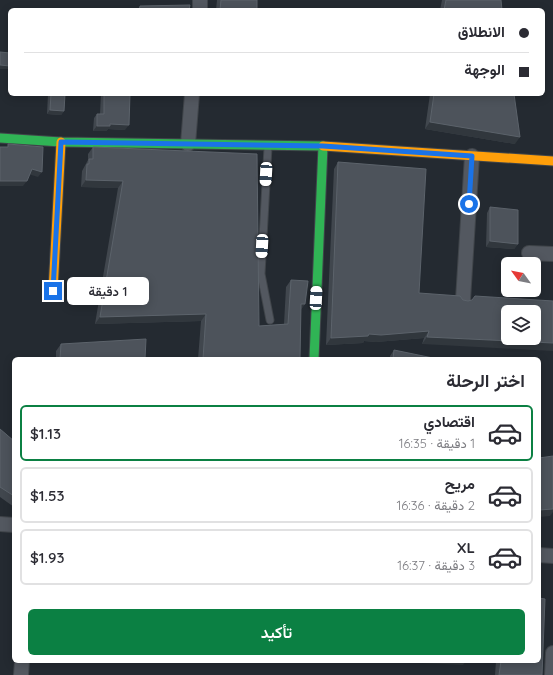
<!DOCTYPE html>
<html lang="ar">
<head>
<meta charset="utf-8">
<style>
	body { margin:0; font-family:Quicksand,Vazirmatn,sans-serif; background:#f2f2f3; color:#2b2b33; direction:rtl; height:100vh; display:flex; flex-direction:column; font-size:15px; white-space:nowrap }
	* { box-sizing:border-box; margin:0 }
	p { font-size:13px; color:#7c7c81 }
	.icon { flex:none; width:22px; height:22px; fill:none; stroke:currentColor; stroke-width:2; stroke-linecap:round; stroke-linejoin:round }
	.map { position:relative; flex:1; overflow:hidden; direction:ltr }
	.panel { position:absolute; left:12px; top:357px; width:529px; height:306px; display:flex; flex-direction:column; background:#fff; border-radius:6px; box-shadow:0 2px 10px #0003; direction:rtl }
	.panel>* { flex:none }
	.hud { position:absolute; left:8px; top:8px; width:537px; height:88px; border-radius:6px; box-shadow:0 2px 10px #0003; direction:rtl; display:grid; align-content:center; height:88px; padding:0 16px; background:#fff }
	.needle { width:26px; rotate:303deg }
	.tools { position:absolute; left:501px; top:257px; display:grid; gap:8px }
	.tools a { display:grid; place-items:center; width:40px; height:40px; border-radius:6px; background:#fff; box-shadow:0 2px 10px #0003; font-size:20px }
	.end { position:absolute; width:18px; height:18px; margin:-9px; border:5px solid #1a73e8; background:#fff; box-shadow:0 0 0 2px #fff }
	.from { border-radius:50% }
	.bubble { position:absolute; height:28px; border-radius:6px; background:#fff; box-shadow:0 2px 10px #0003; font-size:13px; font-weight:600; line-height:28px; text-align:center; direction:rtl }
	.car { position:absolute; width:12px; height:24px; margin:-12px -6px; border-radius:5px; box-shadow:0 0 3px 1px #0007; background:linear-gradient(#fff 24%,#345 0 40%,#fff 0 76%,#345 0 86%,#fff 0) }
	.hud b { display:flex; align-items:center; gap:14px; height:38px; font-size:15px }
	.hud b+b { border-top:1px solid #e1e1e2 }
	.hud i { width:10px; height:10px; background:#2b2b33 }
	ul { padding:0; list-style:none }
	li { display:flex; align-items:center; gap:12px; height:56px; margin:0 8px 6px; padding:0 8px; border:2px solid #e1e1e2; border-radius:6px }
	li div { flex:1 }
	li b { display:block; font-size:15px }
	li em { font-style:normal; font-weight:600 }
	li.on { border-color:#0b8043 }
	li>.icon { width:36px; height:36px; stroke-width:1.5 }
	h2 { padding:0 16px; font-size:18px; line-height:48px }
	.primary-button { display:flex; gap:8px; margin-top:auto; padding:8px 16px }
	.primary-button a { flex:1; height:46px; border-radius:6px; background:#0b8043; color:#fff; font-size:16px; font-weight:600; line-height:46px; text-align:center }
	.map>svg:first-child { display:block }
</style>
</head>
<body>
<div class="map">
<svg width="553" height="675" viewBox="0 0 553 675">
	<rect width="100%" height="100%" fill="#242a31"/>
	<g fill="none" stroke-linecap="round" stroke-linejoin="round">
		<defs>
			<path id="lane" d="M268 147 261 274 270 320"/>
			<path id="street" d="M200 10V0
				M188 144 192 94
				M529 253 553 254
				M463 300 472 156
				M0 524 14 525
				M539 555 553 556
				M21 675 22 661
				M552 675 553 653"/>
			<path id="fast" d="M0 138 61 142 323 146 314 359"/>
			<path id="slow" d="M323 146 553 161
				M53 291 61 142"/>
		</defs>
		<use href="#lane" stroke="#40454a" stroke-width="9"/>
		<use href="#street" stroke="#40454a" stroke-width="16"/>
		<use href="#fast" stroke="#40454a" stroke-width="11"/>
		<use href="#slow" stroke="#40454a" stroke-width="11"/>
		<use href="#lane" stroke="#535860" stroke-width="7"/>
		<use href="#street" stroke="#535860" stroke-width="14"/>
		<use href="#fast" stroke="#30b455" stroke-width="9"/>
		<use href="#slow" stroke="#ff9f0a" stroke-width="9"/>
	</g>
	<path fill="#41474e" d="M217 0H257V10H216Z
		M442 0H501L502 10H440Z
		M48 94H65L64 111 61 115 47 114Z
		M101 94H123L125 130 108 129 106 131H93L94 118 97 114H100Z
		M430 94H514L515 144 425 129Z
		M93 147 259 326 284 324 286 287 291 280 305 304 301 309 300 359H198L201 321 95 324 118 188 81 187 82 171 88 160V154Z
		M338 162 419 293 463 300 468 301H553L422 344 424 338 376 342 364 341 363 343 326 345 334 169Z
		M490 207 518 244 514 249 486 247 487 213Z
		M61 344 145 359H56V351Z
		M394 350 433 359H390V356Z
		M0 429 14 441V507L0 497Z
		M496 661H539L542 675H495Z"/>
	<path fill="#31373d" d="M0 65 10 66V69H0Z
		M50 110 64 111 61 115 47 114Z
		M430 122 520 137 515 144 425 129Z
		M110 124 129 125 125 130 108 129 106 131H93L97 126Z
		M32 169 42 172 38 177 28 174Z
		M86 180 123 181 118 188 81 187Z
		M0 181H27L23 186H0Z
		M490 241 518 244 514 249 486 247Z
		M301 304H305L300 311Z
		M206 314 201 321 95 324 100 317Z
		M429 331 424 338 376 342 364 341 363 343 326 345 331 338 369 334Z
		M427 337 553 343V351L422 344Z
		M553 509V512L550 516 539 517V510Z
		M403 661H466L463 665 402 662Z"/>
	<path fill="#4d535b" stroke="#5c636b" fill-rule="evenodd" d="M221 0H257V10H220Z
		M446 0H501L502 10H444Z
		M190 5 189 10H139L140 6Z
		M0 52 10 53V66L0 65Z
		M51 94H65L64 111 50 110Z
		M104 94H130L129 125 110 124V126H97V114H104Z
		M434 94H514L520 137 430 122Z
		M8 144 43 147 42 172 32 169 27 181H0V147H8Z
		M93 147 257 154 259 326 288 324 291 280 308 281 305 304H301L300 359H203L206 314 100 317 123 181 86 180 87 164H89V159H93Z
		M338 162 426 169 419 293 460 296 463 300 468 301 472 300 475 296 553 301V343L427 337 429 331 381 335 369 334 368 336 331 338ZM508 312H534V338H508Z
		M490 207 518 210V244L490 241Z
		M146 339 145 359H60L61 344Z
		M394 350 433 358V359H393Z
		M0 429 14 441V496L0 487Z
		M553 456V509L539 510V458Z
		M539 598 545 599 542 675H499L501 661H539Z"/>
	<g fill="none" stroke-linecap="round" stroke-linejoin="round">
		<path stroke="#1a73e8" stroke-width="5" d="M53 291 61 142 323 146 472 156 469 204"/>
	</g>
</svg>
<div class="tools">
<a><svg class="needle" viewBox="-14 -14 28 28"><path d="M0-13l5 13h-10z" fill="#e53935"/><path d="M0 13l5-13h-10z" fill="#7c7c81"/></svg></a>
<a><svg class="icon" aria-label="layers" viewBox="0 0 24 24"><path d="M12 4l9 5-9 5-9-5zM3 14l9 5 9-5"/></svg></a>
</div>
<i class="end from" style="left:469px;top:204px"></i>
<i class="end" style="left:53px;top:291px"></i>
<div class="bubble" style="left:67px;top:277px;width:82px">1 دقيقة</div>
<i class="car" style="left:266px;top:174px;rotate:183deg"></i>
<i class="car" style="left:262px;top:246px;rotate:183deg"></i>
<i class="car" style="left:316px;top:298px;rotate:3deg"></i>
<div class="hud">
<b><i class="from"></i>الانطلاق</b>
<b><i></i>الوجهة</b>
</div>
<section class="panel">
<h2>اختر الرحلة</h2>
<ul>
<li class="on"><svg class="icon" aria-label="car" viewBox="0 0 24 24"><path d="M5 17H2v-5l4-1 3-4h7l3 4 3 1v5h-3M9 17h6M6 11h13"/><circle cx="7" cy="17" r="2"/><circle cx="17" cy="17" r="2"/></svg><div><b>اقتصادي</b><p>1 دقيقة · 16:35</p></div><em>$1.13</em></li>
<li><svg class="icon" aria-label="car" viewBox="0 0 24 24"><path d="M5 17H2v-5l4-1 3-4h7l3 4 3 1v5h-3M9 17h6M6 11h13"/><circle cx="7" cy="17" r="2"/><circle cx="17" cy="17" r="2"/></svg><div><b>مريح</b><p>2 دقيقة · 16:36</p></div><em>$1.53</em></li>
<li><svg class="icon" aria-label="car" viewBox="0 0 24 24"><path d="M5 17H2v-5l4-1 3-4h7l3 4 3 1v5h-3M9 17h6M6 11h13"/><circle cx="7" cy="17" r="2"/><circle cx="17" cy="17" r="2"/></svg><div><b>XL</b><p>3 دقيقة · 16:37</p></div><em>$1.93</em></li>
</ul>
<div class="primary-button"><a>تأكيد</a></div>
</section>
</div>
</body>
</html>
